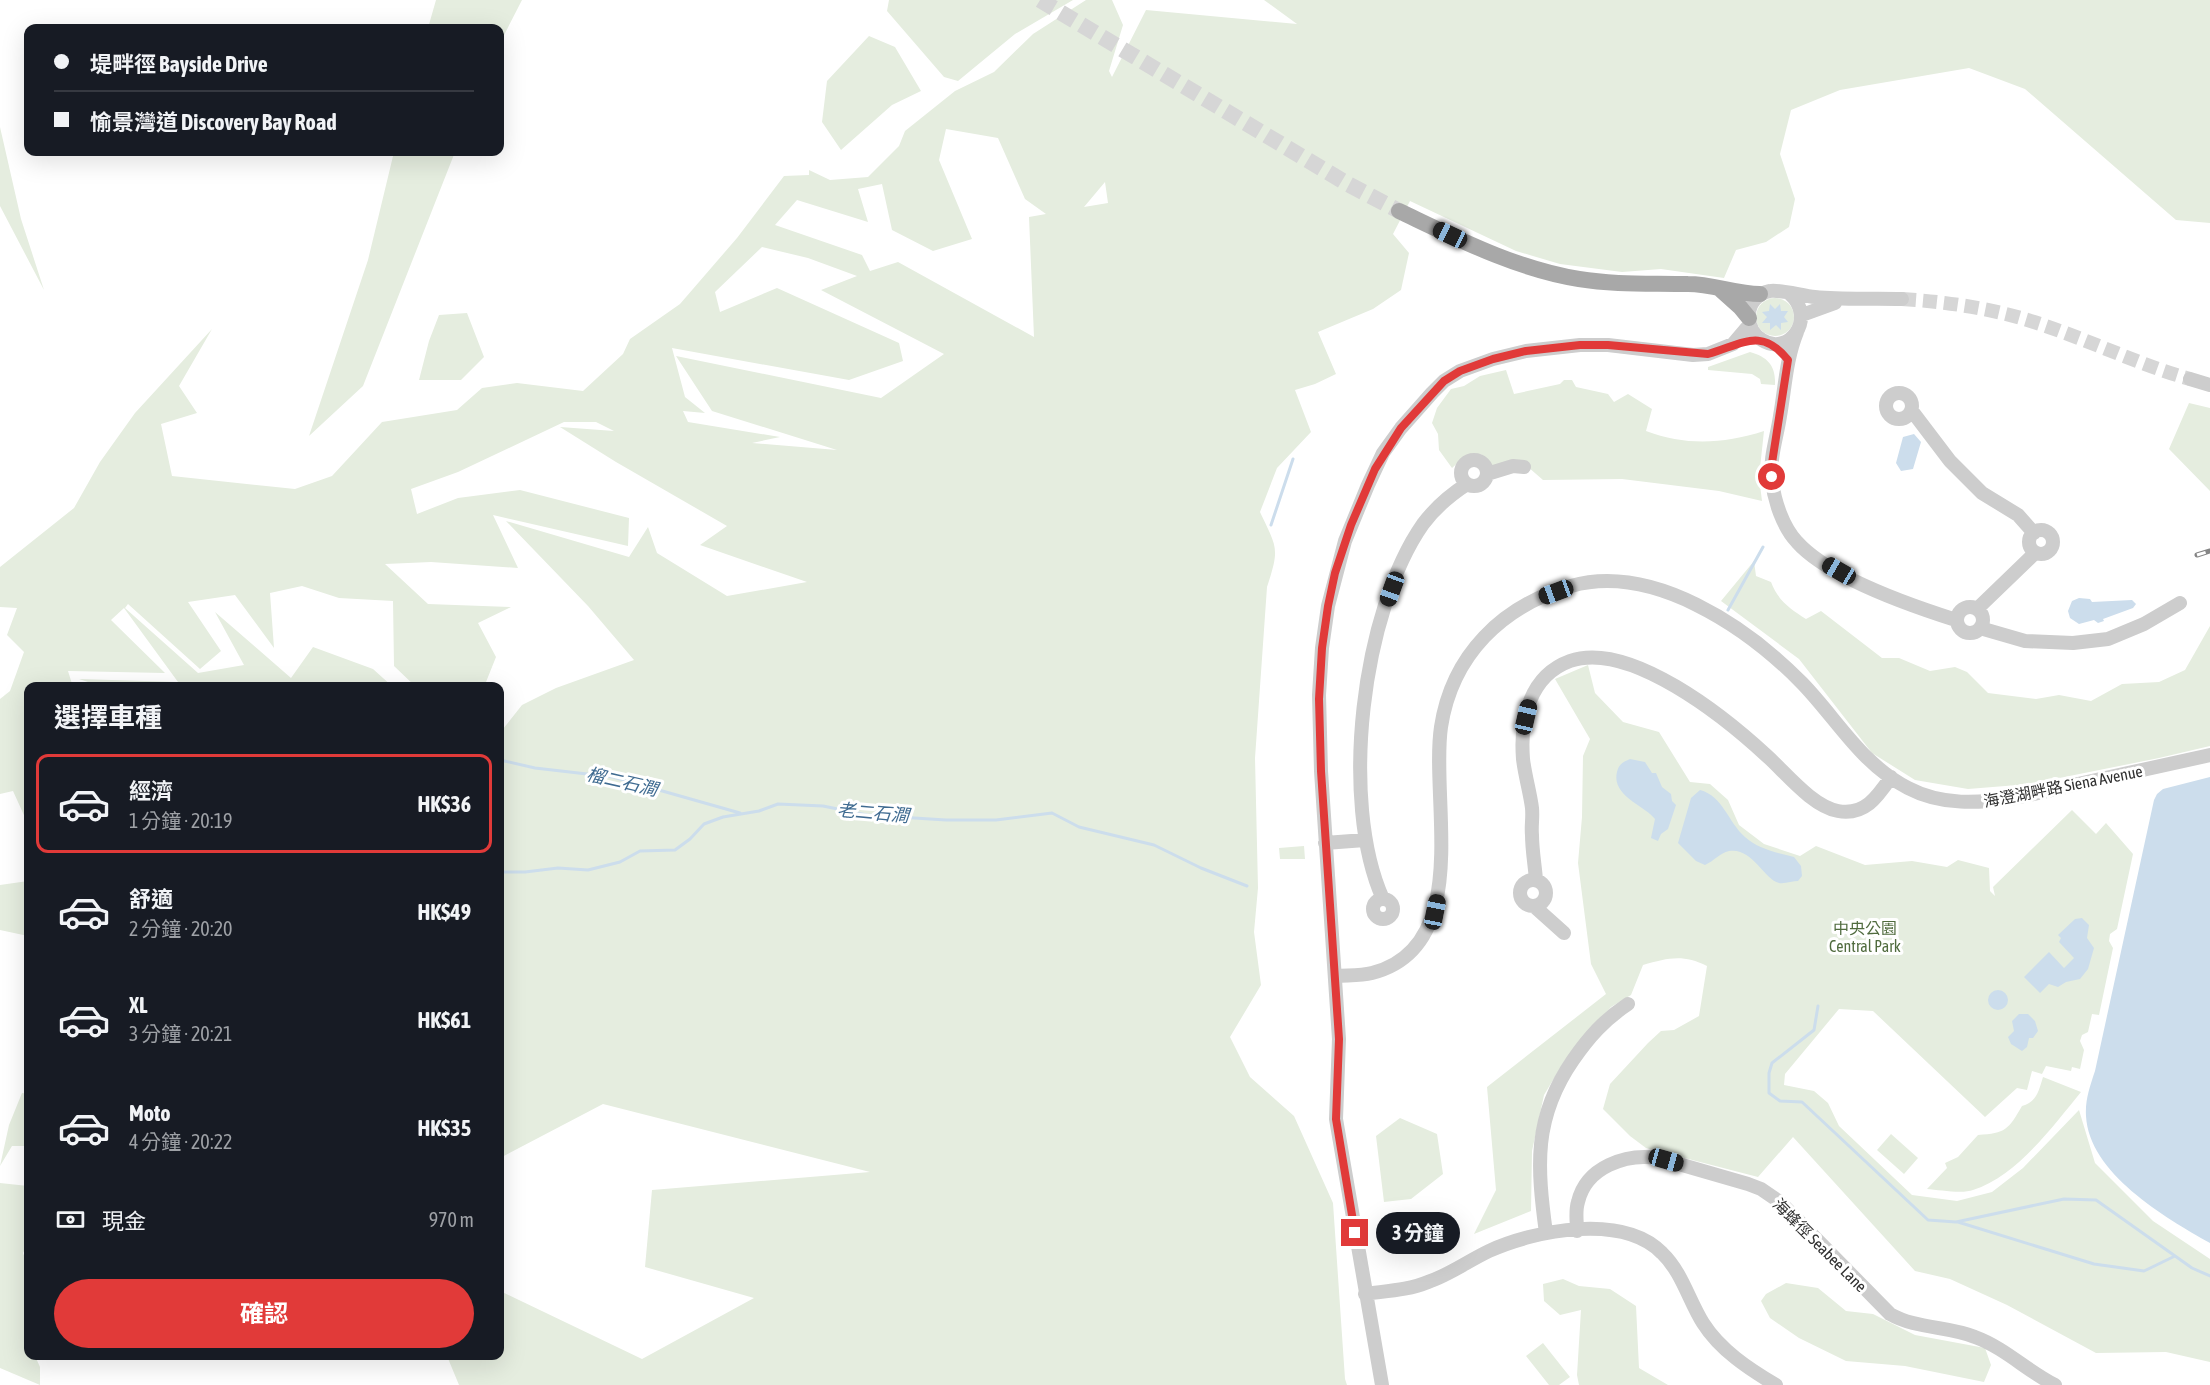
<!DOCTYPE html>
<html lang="zh-TW">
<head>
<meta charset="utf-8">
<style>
	body { margin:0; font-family:"Asap Condensed","Noto Sans TC",sans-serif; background:#20242c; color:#f1f3f6; height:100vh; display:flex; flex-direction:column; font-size:22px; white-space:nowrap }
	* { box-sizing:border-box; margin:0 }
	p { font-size:20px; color:#9ea1a6 }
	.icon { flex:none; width:33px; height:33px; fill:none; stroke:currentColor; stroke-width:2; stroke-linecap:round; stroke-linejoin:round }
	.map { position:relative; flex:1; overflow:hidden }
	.drawer { position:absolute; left:24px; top:682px; width:480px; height:678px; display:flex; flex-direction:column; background:#171b24; border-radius:12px; box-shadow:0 6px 24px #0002 }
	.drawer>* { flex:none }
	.banner { position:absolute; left:24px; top:24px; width:480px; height:132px; border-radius:12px; box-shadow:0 6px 24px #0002; display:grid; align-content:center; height:132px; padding:0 30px; background:#171b24 }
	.end { position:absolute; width:27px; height:27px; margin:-14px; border:8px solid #e13a39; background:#fff; box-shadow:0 0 0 3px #fff }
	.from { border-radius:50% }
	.bubble { position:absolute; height:42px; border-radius:21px; background:#171b24; box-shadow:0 6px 24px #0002; font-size:20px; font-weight:700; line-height:42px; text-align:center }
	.car { position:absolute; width:18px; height:36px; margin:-18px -9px; border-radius:8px; box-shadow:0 0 4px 2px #0007; background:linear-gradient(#222 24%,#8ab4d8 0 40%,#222 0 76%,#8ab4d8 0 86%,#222 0) }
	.banner b { display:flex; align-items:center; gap:21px; height:57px; font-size:22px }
	.banner b+b { border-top:2px solid #363941 }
	.banner i { width:15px; height:15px; background:#f1f3f6 }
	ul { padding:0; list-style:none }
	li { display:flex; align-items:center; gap:18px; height:99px; margin:0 12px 9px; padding:0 18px; border:3px solid transparent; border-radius:12px }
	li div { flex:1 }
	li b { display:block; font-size:22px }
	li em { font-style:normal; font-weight:700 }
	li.selected { border-color:#e13a39 }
	li>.icon { width:54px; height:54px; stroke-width:1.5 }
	h2 { padding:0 30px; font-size:27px; line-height:72px }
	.pay { display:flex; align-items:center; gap:15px; height:66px; padding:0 30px; font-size:22px }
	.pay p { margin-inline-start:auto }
	.button { display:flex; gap:12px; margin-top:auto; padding:12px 30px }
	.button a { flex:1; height:69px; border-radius:36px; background:#e13a39; color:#fff; font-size:24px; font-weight:700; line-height:69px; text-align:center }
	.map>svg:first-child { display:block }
</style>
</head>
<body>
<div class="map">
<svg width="2210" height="1385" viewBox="0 0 2210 1385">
	<rect width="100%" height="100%" fill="#fff"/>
	<path fill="#e5eddf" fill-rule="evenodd" d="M436 0H522L500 43V28H428Z
		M889 0H1073L1015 34 958 81 944 77 887 11Z
		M1086 0H1112L1123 25 1109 71 1112 77 1146 10 1297 24 1264 0H2210V223L2176 220 2025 89 1969 68 1840 90 1791 110 1780 154 1795 199 1789 227 1766 242 1736 250 1724 278 1661 269 1622 272 1560 264 1516 251 1410 201 1393 234 1409 253 1401 290 1373 309 1318 332 1336 374 1315 384 1295 390 1311 432 1277 468 1260 512C1277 548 1280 548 1267 587L1255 758 1258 888 1254 932 1261 985 1230 1037 1250 1077 1294 1116 1333 1203 1345 1379 1347 1385H459L447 1356H500V1291L642 1359 754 1298 645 1267 652 1190 870 1172 603 1104 500 1158V729H503L522 705 556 688 634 660 588 606 506 521 629 557 648 527 657 553 727 596 807 582 700 545 727 526 616 462 560 427 614 431 596 422H564L458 472 411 489 417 514 458 498 520 490 629 518 628 546 493 515 518 568 431 562 385 564 428 604 511 607 478 623 496 657 484 687H416L394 666 393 601 339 598 302 586 270 593 274 648 235 595 188 602 221 651 200 669 128 604 125 608 198 673 244 665 215 612 291 678 313 647 373 669 393 687H103L79 679 178 682 124 608 111 620 165 673 68 671 73 687H28V824L13 791 0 794V699L10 691 24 652 7 635 17 608 0 607V567L74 508 100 462 135 413 212 329 179 386 197 413 161 424 172 476 295 489 332 476 382 422 457 410 482 388 517 383 583 391 623 354 630 339 680 304 737 238 784 176 809 175V170L830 180 868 177 899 146 905 131 955 91 994 72 1033 34ZM946 129 998 138 1025 199 1046 214 1029 217 1034 337 898 262 870 271 862 255 775 225 797 200 868 222 858 189 882 184 892 230 933 251 972 239 939 160ZM1105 182 1108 203 1084 207ZM762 247 808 258 857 276 821 290 944 354 881 398 676 356 712 411 837 450 752 443 780 437 688 422 683 411 705 413 685 397 672 348 849 380 903 361 899 343 777 288 720 312 715 292Z
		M869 36 895 47 921 91 892 105 841 150 822 122 827 81Z
		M0 127 21 219 44 290 0 206Z
		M394 152H455L363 386 309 436 368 260Z
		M1756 317a19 19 0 1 1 38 0a19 19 0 1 1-38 0Z
		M467 313 484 357 461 380H419L429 341 439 315Z
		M1750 352C1768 357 1776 366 1775 385L1761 384 1760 379 1752 374 1708 370V367Z
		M1506 370 1514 394 1560 384 1564 380H1572L1576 387 1608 394 1614 402 1628 394 1652 409 1646 431C1686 446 1723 444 1764 431L1759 477 1762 501 1719 491 1622 479 1543 480 1521 461 1490 467 1481 454 1462 459 1452 468 1439 450 1438 434 1432 423 1437 408 1451 389 1464 386 1480 376Z
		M2189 403 2210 408V491L2169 449Z
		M1754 561 1756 576 1771 582C1778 601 1791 609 1806 619L1821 611 1882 658H1899L1930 671 1955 667 1967 672 1988 693 2036 699 2059 695 2091 701 2122 684 2159 682 2185 670 2210 626V746L2159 758 2030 784 1968 789 1915 780 1872 753 1799 659 1721 601Z
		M1588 665 1595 693 1623 722 1659 732 1690 782 1710 784 1728 800 1739 825 1764 844 1800 856 1816 846 1865 865 1912 861 1947 867 1958 860 1989 868 1990 891 1995 896 1993 887 2072 810 2096 834 2106 823 2133 854 2117 929 2110 934 2109 941 2113 948 2099 1015 2092 1014 2088 1032 2082 1035 2080 1041 2084 1050 2080 1069 2072 1067 2071 1071 2046 1066 2042 1074 2032 1071 2027 1090 2017 1088 1985 1117 1873 1011 1839 1009 1785 1074 1784 1085 1814 1091 1828 1103 1839 1126 1912 1195 1957 1201 1992 1192 2023 1168 2079 1110 2095 1163 2153 1221 2210 1259V1362L2166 1352 2096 1353 2007 1305 1950 1279 1915 1271 1793 1137 1758 1177 1646 1148 1630 1136 1603 1109 1610 1084 1648 1043 1661 1031 1674 1030 1699 1016 1707 966C1683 954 1668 958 1643 965L1631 995 1611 1007 1565 1060 1544 1095 1532 1151 1531 1211 1474 1234 1496 1190 1487 1087 1606 994 1591 964 1578 863 1582 817 1583 756 1590 739 1555 679Z
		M1304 846 1305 859H1280L1279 848Z
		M28 881V936L0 930V885Z
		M2043 1077 2081 1092C2053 1126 2017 1176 1973 1190 1963 1194 1939 1190 1927 1189L1947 1168 1945 1163 1958 1157 1978 1135C2006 1133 2008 1130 2022 1106 2037 1102 2039 1090 2043 1077Z
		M22 1093 28 1094V1144L26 1146H12L0 1166 9 1125Z
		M1400 1118 1437 1134 1443 1174 1411 1199 1384 1202 1376 1136Z
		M1891 1134 1918 1158 1904 1174 1877 1150Z
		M0 1183 28 1186V1243L23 1253 28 1266V1356H35L40 1367V1385L0 1368Z
		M1563 1279 1579 1286 1610 1289 1636 1306 1639 1368 1668 1385H1579L1577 1375 1581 1310 1560 1315 1544 1301 1543 1284Z
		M1786 1283 1818 1288 1846 1311 1873 1314 1915 1335 1985 1348 1991 1365 1984 1382 1905 1366 1846 1361 1799 1338 1770 1318 1761 1301 1766 1294Z
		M1543 1343 1570 1377 1559 1385H1549L1526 1356Z"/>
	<path fill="#ccddec" d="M1770 304 1775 309 1780 304 1781 311H1788L1784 317 1788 322 1781 323V330L1776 325 1770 330V323H1762L1767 317 1762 312 1769 311Z
		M1914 434 1921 442 1913 469 1901 471 1896 463 1903 437Z
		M2079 598 2090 599 2092 602 2132 600 2136 604 2133 608 2103 619 2104 621 2098 623 2094 620 2079 624 2070 618 2068 611 2072 601Z
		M1630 759 1645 762 1652 773H1656L1662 787 1671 794 1672 801 1676 805 1668 829 1661 834 1658 841 1651 838 1655 819C1646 806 1611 796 1617 772 1619 764 1623 762 1630 759Z
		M2210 777V1243C2164 1217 2089 1173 2086 1116 2085 1100 2090 1086 2095 1071L2154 800 2157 794 2163 789Z
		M1700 790C1723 796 1728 822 1745 837 1758 849 1778 853 1794 857L1801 866 1802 876 1798 881C1793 881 1785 884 1779 883 1764 879 1752 847 1729 851 1720 853 1714 861 1705 865L1696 861 1678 843 1691 798Z
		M2082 918 2089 925 2087 938 2094 948 2088 969 2080 979 2066 982 2058 987 2049 984 2040 993 2024 977 2049 952 2064 968 2074 958 2059 942 2061 938 2058 935 2075 919Z
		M1988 1000a10 10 0 1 1 20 0a10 10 0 1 1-20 0Z
		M2019 1014H2028L2035 1021 2038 1031 2033 1038H2029L2027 1047 2022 1051 2011 1044 2008 1037 2014 1031 2012 1021Z"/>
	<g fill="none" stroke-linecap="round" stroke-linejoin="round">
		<path stroke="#ccddec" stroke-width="3" d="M1271 525 1293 459
			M1728 610 1763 547
			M500 760 535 768 613 777 740 813
			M500 872H525L558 868 588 870 620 862 640 851 675 850 690 839 704 824 723 817 759 811 778 804 823 806 867 815 946 820H996L1052 813 1079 827 1154 845 1201 868 1247 886
			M1818 1006 1814 1030 1772 1063 1769 1073V1093L1780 1101 1802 1102 1928 1220 1956 1222 2064 1199 2096 1200 2192 1268 2210 1276
			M1958 1222 2094 1264 2144 1271 2175 1256"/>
		<path stroke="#d6d6d6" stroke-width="14" stroke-dasharray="14 7" stroke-linecap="butt" d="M1902 299C1947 302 1991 308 2034 322 2087 339 2137 364 2190 379"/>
		<path stroke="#d6d6d6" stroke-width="16" stroke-dasharray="16 8" stroke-linecap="butt" d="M1040 0 1346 183 1399 211"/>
		<path stroke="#cdcdcd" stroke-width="14" d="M1790 294C1817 318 1789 357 1762 340 1754 335 1749 326 1749 317 1748 304 1758 293 1770 291 1779 289 1803 296 1815 297 1844 300 1873 298 1902 299
			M1802 315 1835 303
			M1797 332C1786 359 1785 388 1780 416 1777 437 1769 459 1772 480 1774 501 1783 527 1797 542 1828 577 1912 606 1956 620
			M2190 379 2210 385
			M1886 406a13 13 0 1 1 26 0a13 13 0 1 1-26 0Z
			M1912 411 1950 461 1982 493 2018 515 2034 533
			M1461 473a13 13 0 1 1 26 0a13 13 0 1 1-26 0Z
			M1487 474 1513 466 1524 467
			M2029 542a12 12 0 1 1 24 0a12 12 0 1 1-24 0Z
			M1957 620a13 13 0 1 1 26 0a13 13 0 1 1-26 0Z
			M1977 609 2035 553
			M1980 628 2025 641 2073 643 2108 639 2144 624 2180 603
			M1325 843 1365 840
			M1520 893a13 13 0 1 1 26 0a13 13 0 1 1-26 0Z
			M1536 880C1535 866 1532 850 1532 835 1531 826 1533 818 1532 808 1530 792 1525 776 1523 759 1520 720 1529 676 1570 661 1630 640 1726 718 1767 756 1787 774 1812 806 1838 811 1865 816 1878 796 1891 777
			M1373 909a10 10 0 1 1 20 0a10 10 0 1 1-20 0Z
			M1383 899C1339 801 1362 611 1423 524 1435 508 1450 495 1467 484
			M1535 907 1564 933
			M1336 976C1348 975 1360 976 1372 973 1474 947 1430 801 1441 727 1452 655 1502 606 1571 586 1653 563 1747 627 1802 683 1837 719 1861 764 1908 788 1942 806 1979 803 2015 798L2210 755
			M1577 1231C1577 1221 1575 1211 1578 1202 1586 1167 1626 1153 1658 1158L1748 1184 1761 1189 1780 1202 1890 1314C1916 1329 1948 1326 1975 1337 2005 1348 2027 1371 2055 1385
			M1546 1233C1537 1166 1533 1118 1573 1060 1589 1037 1604 1020 1628 1004
			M1365 1294C1386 1291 1409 1290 1428 1282 1449 1275 1468 1261 1489 1251 1535 1230 1623 1213 1662 1253 1682 1272 1689 1301 1703 1323 1720 1350 1749 1369 1776 1385
			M1382 1385 1336 1119 1339 1039 1321 771 1319 695 1322 648 1328 606 1345 541 1368 485 1383 453 1401 428 1432 393 1444 381 1460 371 1493 359 1526 351 1580 345H1608L1693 355 1708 354 1733 344 1750 324"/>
		<path stroke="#a8a8a8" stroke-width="16" d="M1399 211C1456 238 1516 269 1579 279 1615 285 1651 283 1688 284 1713 284 1736 294 1760 294
			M1721 290 1740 307 1749 318"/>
		<defs>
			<path id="rail" d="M2197 555 2210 551"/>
		</defs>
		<use href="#rail" stroke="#858585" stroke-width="5"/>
		<use href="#rail" stroke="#fff" stroke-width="3" stroke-dasharray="9" stroke-linecap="butt"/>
	</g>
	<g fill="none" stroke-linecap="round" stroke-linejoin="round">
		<path stroke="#e13a39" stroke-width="8" d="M1355 1233 1336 1119 1339 1039 1321 771 1319 699 1322 648 1328 606 1335 573 1351 525 1375 469 1401 428 1444 381 1460 371 1493 359 1526 351 1580 345H1608L1708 354C1741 345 1761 326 1788 360L1772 463V477"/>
	</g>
	<g text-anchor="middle" stroke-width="6" stroke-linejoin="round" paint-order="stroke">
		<g font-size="16" fill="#303030" stroke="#fff">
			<text transform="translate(2063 786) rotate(-11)" y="6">海澄湖畔路 Siena Avenue</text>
			<text transform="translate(1820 1245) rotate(45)" y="6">海蜂徑 Seabee Lane</text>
		</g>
		<g font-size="16" fill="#506b3e" stroke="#fff">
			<text x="1865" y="934">中央公園<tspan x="1865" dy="18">Central Park</tspan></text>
		</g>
		<g font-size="18" font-style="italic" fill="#3f6b91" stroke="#fff">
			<text transform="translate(622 782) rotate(13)" y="6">榴二石澗</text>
			<text transform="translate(873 813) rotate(5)" y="6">老二石澗</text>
		</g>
	</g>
</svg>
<i class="end from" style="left:1772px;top:477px"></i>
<i class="end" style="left:1355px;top:1233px"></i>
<div class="bubble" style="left:1376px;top:1212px;width:84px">3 分鐘</div>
<i class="car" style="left:1450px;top:235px;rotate:295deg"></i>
<i class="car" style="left:1839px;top:571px;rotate:300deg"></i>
<i class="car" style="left:1392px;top:589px;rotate:200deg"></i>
<i class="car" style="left:1556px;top:592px;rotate:250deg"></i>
<i class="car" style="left:1526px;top:717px;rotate:13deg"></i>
<i class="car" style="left:1435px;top:912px;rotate:11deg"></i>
<i class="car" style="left:1666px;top:1160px;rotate:106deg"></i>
<div class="banner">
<b><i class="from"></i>堤畔徑 Bayside Drive</b>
<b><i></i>愉景灣道 Discovery Bay Road</b>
</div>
<section class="drawer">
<h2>選擇車種</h2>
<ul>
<li class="selected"><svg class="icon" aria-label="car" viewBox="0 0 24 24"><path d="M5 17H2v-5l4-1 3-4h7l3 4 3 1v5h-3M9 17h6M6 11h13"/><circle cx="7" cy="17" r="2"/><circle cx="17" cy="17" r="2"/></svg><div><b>經濟</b><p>1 分鐘 · 20:19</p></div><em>HK$36</em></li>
<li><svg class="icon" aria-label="car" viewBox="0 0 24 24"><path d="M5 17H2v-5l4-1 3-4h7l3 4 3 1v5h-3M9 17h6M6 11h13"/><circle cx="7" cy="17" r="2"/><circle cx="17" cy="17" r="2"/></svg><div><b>舒適</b><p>2 分鐘 · 20:20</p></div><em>HK$49</em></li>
<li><svg class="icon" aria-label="car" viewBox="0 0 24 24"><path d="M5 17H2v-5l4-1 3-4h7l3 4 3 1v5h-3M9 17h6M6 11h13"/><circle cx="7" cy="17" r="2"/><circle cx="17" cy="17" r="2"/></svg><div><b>XL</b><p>3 分鐘 · 20:21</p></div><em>HK$61</em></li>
<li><svg class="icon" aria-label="car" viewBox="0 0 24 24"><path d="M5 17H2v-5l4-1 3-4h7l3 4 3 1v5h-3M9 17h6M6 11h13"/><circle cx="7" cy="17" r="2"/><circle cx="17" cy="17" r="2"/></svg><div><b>Moto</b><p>4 分鐘 · 20:22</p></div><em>HK$35</em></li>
</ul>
<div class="pay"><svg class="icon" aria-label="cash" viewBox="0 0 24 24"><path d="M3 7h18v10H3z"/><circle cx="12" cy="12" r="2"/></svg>現金<p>970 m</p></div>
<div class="button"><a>確認</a></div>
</section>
</div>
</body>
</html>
